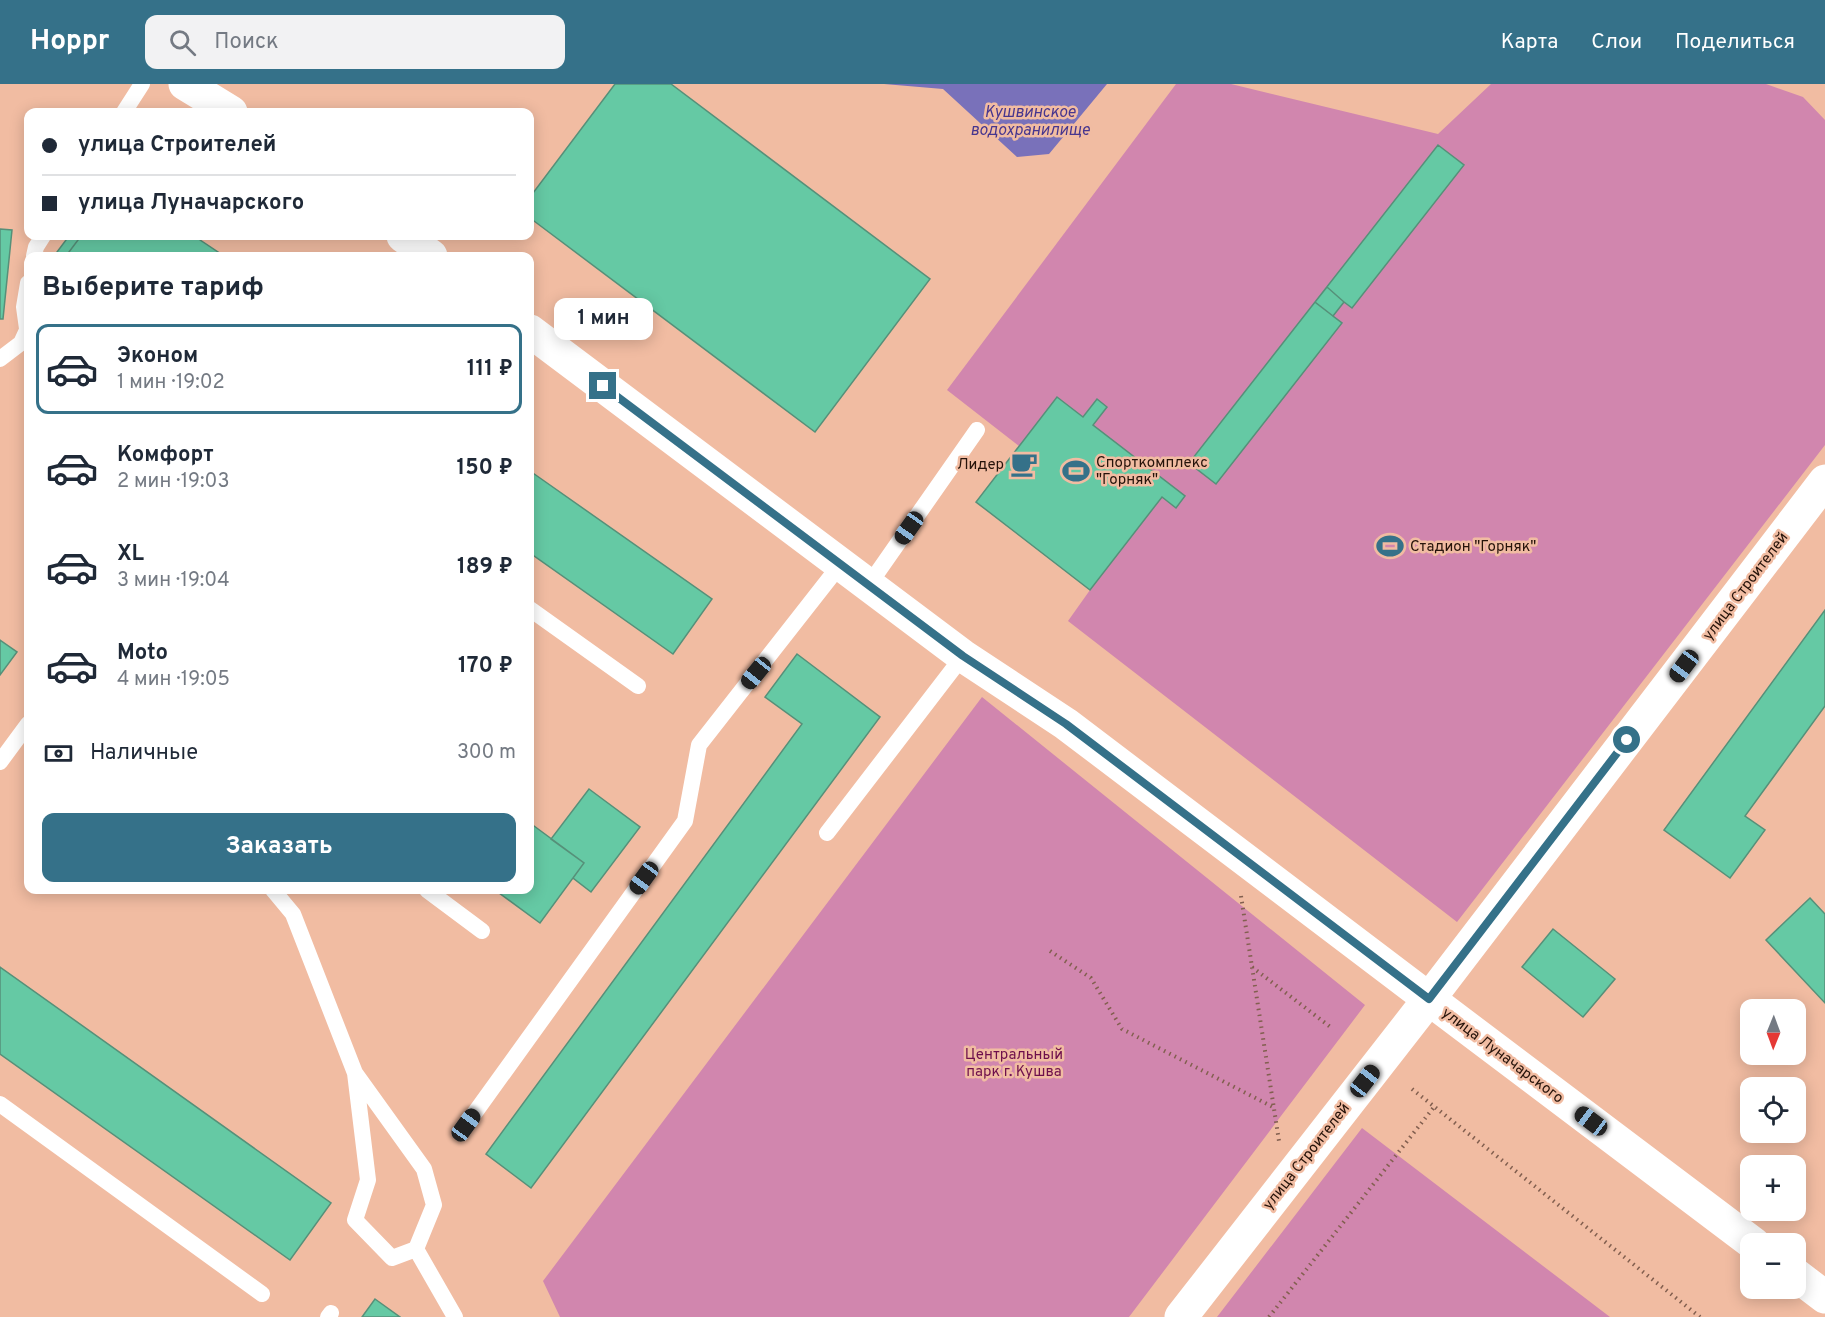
<!DOCTYPE html>
<html lang="ru">
<head>
<meta charset="utf-8">
<style>
	body { margin:0; font-family:Overpass,sans-serif; background:#f2f2f3; color:#1f2937; height:100vh; display:flex; flex-direction:column; font-size:22px; white-space:nowrap }
	* { box-sizing:border-box; margin:0 }
	p { font-size:20px; color:#747a83 }
	.icon { flex:none; width:33px; height:33px; fill:none; stroke:currentColor; stroke-width:2; stroke-linecap:round; stroke-linejoin:round }
	.map { position:relative; flex:1; overflow:hidden }
	.panel { position:absolute; left:24px; top:168px; width:510px; height:642px; display:flex; flex-direction:column; background:#fff; border-radius:12px; box-shadow:0 3px 15px #0003 }
	.panel>* { flex:none }
	.hud { position:absolute; left:24px; top:24px; width:510px; height:132px; border-radius:12px; box-shadow:0 3px 15px #0003; display:grid; align-content:center; height:132px; padding:0 18px; background:#fff }
	.needle { width:39px; rotate:181deg }
	.tools { position:absolute; left:1740px; top:915px; display:grid; gap:12px }
	.tools a { display:grid; place-items:center; width:66px; height:66px; border-radius:12px; background:#fff; box-shadow:0 3px 15px #0003; font-size:30px }
	.end { position:absolute; width:27px; height:27px; margin:-14px; border:8px solid #357189; background:#fff; box-shadow:0 0 0 3px #fff }
	.from { border-radius:50% }
	.bubble { position:absolute; height:42px; border-radius:12px; background:#fff; box-shadow:0 3px 15px #0003; font-size:20px; font-weight:700; line-height:42px; text-align:center }
	.car { position:absolute; width:18px; height:36px; margin:-18px -9px; border-radius:8px; box-shadow:0 0 4px 2px #0007; background:linear-gradient(#222 24%,#8ab4d8 0 40%,#222 0 76%,#8ab4d8 0 86%,#222 0) }
	.hud b { display:flex; align-items:center; gap:21px; height:57px; font-size:22px }
	.hud b+b { border-top:2px solid #e0e1e3 }
	.hud i { width:15px; height:15px; background:#1f2937 }
	ul { padding:0; list-style:none }
	li { display:flex; align-items:center; gap:18px; height:90px; margin:0 12px 9px; padding:0 6px; border:3px solid transparent; border-radius:12px }
	li div { flex:1 }
	li b { display:block; font-size:22px }
	li em { font-style:normal; font-weight:700 }
	li.current { border-color:#357189 }
	li>.icon { width:54px; height:54px; stroke-width:1.5 }
	h2 { padding:0 18px; font-size:27px; line-height:72px }
	.pay { display:flex; align-items:center; gap:15px; height:66px; padding:0 18px; font-size:22px }
	.pay p { margin-inline-start:auto }
	.cta { display:flex; gap:12px; margin-top:auto; padding:12px 18px }
	.cta a { flex:1; height:69px; border-radius:12px; background:#357189; color:#fff; font-size:24px; font-weight:700; line-height:69px; text-align:center }
	header { display:flex; align-items:center; gap:36px; box-sizing:border-box; height:84px; padding:0 30px; background:#357189; color:#fff }
	header strong { font-size:28px }
	nav { display:flex; gap:33px; margin-inline-start:auto; font-size:21px }
	.search { width:420px; height:54px; background:#f2f2f3; display:flex; align-items:center; gap:15px; box-sizing:border-box; padding:0 21px; border-radius:12px; color:#747a83; font-size:22px }
	.map>svg:first-child { display:block }
</style>
</head>
<body>
<header>
<strong>Hoppr</strong>
<div class="search"><svg class="icon" aria-label="search" viewBox="0 0 24 24"><circle cx="10" cy="10" r="6"/><path d="M15 15l6 6"/></svg>Поиск</div>
<nav><a>Карта</a><a>Слои</a><a>Поделиться</a></nav>
</header>
<div class="map">
<svg width="1825" height="1233" viewBox="0 0 1825 1233">
	<rect width="100%" height="100%" fill="#f1bca2"/>
	<path fill="#d186ae" d="M1176 0H1231L1438 50 1491 0H1766L1803 13 1825 36V361L1457 838 1068 537 1090 506 976 418 1019 362 947 306Z
		M982 613 1365 921 1129 1233H560L543 1197Z
		M1362 1044 1610 1233H1217Z"/>
	<path fill="#7971ba" d="M884 0H1107L1049 70 1017 73 943 5Z"/>
	<path fill="#65c9a4" stroke="#569079" stroke-width="1.5" d="M615 0H671L930 195 815 348 530 134V113Z
		M1438 61 1464 81 1352 224 1344 218 1333 232 1342 239 1216 400 1189 379Z
		M0 145 12 146 3 235H0Z
		M69 152H81L66 172H54Z
		M81 152H194L224 172H66Z
		M1327 203 1344 218 1333 232 1315 218Z
		M1057 313 1083 333 1097 315 1107 323 1093 341 1185 412 1176 424 1162 413 1090 506 976 418Z
		M530 387 712 515 673 570 530 469Z
		M1825 526V622L1745 732 1765 746 1730 794 1664 746Z
		M0 556 17 568 0 591Z
		M797 570 880 633 531 1104 486 1070 802 640 765 613Z
		M589 705 640 743 591 808 573 794 584 779 551 755Z
		M530 739 584 779 540 839 495 806H530Z
		M1810 814 1825 830V919L1766 856Z
		M1553 845 1615 895 1583 933 1522 883Z
		M0 883 331 1119 290 1176 0 970Z
		M375 1215 400 1233H362Z"/>
	<g fill="none" stroke-linecap="round" stroke-linejoin="round">
		<path stroke="#825f4f" stroke-width="4" stroke-dasharray="1.5 4.5" stroke-linecap="butt" d="M1241 812 1279 1057
			M1050 867 1091 894 1122 945 1273 1023
			M1252 883 1333 945
			M1412 1005 1700 1233
			M1269 1233 1434 1023"/>
		<path stroke="#fff" stroke-width="16" d="M124 28 142 0
			M34 172 36 163 43 152
			M28 199 24 223 28 252
			M0 275 21 259 27 246
			M868 502 977 346
			M530 525 638 602
			M0 678 28 640
			M827 749 963 572
			M273 806 293 830 355 989 368 1096 355 1136 392 1174 416 1165 434 1121 424 1085 355 989
			M427 806 482 847
			M0 1020 262 1210
			M466 1041 685 737 699 661 840 481
			M416 1165 455 1233
			M328 1233 331 1229"/>
		<path stroke="#fff" stroke-width="33" d="M1429 915 1825 397"/>
		<path stroke="#fff" stroke-width="33" d="M1429 915 1754 1160
			M1796 1191 1825 1213"/>
		<path stroke="#fff" stroke-width="33" d="M185 0 231 28
			M403 152 431 172
			M530 247 963 572 1066 640 1429 915 1181 1233"/>
	</g>
	<g fill="none" stroke-linecap="round" stroke-linejoin="round">
		<path stroke="#357189" stroke-width="8" d="M603 302 963 572 1066 640 1429 915 1627 656"/>
	</g>
	<defs>
		<symbol id="cafe-bare" viewBox="-9 -9 18 18"><path d="M-5.5-4.5H6V0H3Q3 3.5 0 3.5H-2.5Q-5.5 3.5-5.5 0ZM3-3.2v2h1.7v-2ZM-6 4.5H4V6H-6Z" fill="#357189" stroke="#f1bca2" stroke-width="2.5" paint-order="stroke"/></symbol>
		<symbol id="stadium-bare" viewBox="-9 -9 18 18"><path d="M0-5a6.5 5 0 1 0 0 10a6.5 5 0 1 0 0-10ZM-3.5-1.8h7v3.6h-7Z" fill="#357189" stroke="#f1bca2" stroke-width="2.5" paint-order="stroke"/></symbol>
	</defs>
	<g fill-rule="evenodd">
		<use href="#cafe-bare" x="1005" y="361" width="38" height="38"/>
		<use href="#stadium-bare" x="1057" y="368" width="38" height="38"/>
		<use href="#stadium-bare" x="1371" y="443" width="38" height="38"/>
	</g>
	<g text-anchor="middle" stroke-width="5" stroke-linejoin="round" paint-order="stroke">
		<g font-size="15" fill="#26130a" stroke="#f1bca2" text-anchor="start">
			<text x="1096" y="383">Спорткомплекс<tspan x="1096" dy="17">"Горняк"</tspan></text>
			<text x="1004" y="385" text-anchor="end">Лидер</text>
			<text x="1410" y="467">Стадион "Горняк"</text>
		</g>
		<g font-size="15" fill="#26130a" stroke="#f1bca2">
			<text transform="translate(1745 502) rotate(-53)" y="5">улица Строителей</text>
			<text transform="translate(1503 971) rotate(37)" y="5">улица Луначарского</text>
			<text transform="translate(1306 1072) rotate(-52)" y="5">улица Строителей</text>
		</g>
		<g font-size="15" fill="#6e0f4c" stroke="#f1bca2">
			<text x="1014" y="975">Центральный<tspan x="1014" dy="17">парк г. Кушва</tspan></text>
		</g>
		<g font-size="16" font-style="italic" fill="#47368e" stroke="#f1bca2">
			<text x="1030" y="33">Кушвинское<tspan x="1030" dy="18">водохранилище</tspan></text>
		</g>
	</g>
</svg>
<div class="tools">
<a><svg class="needle" viewBox="-14 -14 28 28"><path d="M0-13l5 13h-10z" fill="#e53935"/><path d="M0 13l5-13h-10z" fill="#747a83"/></svg></a>
<a><svg class="icon" aria-label="locate" viewBox="0 0 24 24"><circle cx="12" cy="12" r="6"/><path d="M12 2v4M12 18v4M2 12h4M18 12h4"/></svg></a>
<a>+</a>
<a>−</a>
</div>
<i class="end from" style="left:1627px;top:656px"></i>
<i class="end" style="left:603px;top:302px"></i>
<div class="bubble" style="left:554px;top:214px;width:99px">1 мин</div>
<i class="car" style="left:909px;top:444px;rotate:215deg"></i>
<i class="car" style="left:1684px;top:582px;rotate:217deg"></i>
<i class="car" style="left:756px;top:589px;rotate:219deg"></i>
<i class="car" style="left:644px;top:794px;rotate:216deg"></i>
<i class="car" style="left:1365px;top:997px;rotate:38deg"></i>
<i class="car" style="left:1591px;top:1037px;rotate:307deg"></i>
<i class="car" style="left:466px;top:1041px;rotate:36deg"></i>
<div class="hud">
<b><i class="from"></i>улица Строителей</b>
<b><i></i>улица Луначарского</b>
</div>
<section class="panel">
<h2>Выберите тариф</h2>
<ul>
<li class="current"><svg class="icon" aria-label="car" viewBox="0 0 24 24"><path d="M5 17H2v-5l4-1 3-4h7l3 4 3 1v5h-3M9 17h6M6 11h13"/><circle cx="7" cy="17" r="2"/><circle cx="17" cy="17" r="2"/></svg><div><b>Эконом</b><p>1 мин · 19:02</p></div><em>111 ₽</em></li>
<li><svg class="icon" aria-label="car" viewBox="0 0 24 24"><path d="M5 17H2v-5l4-1 3-4h7l3 4 3 1v5h-3M9 17h6M6 11h13"/><circle cx="7" cy="17" r="2"/><circle cx="17" cy="17" r="2"/></svg><div><b>Комфорт</b><p>2 мин · 19:03</p></div><em>150 ₽</em></li>
<li><svg class="icon" aria-label="car" viewBox="0 0 24 24"><path d="M5 17H2v-5l4-1 3-4h7l3 4 3 1v5h-3M9 17h6M6 11h13"/><circle cx="7" cy="17" r="2"/><circle cx="17" cy="17" r="2"/></svg><div><b>XL</b><p>3 мин · 19:04</p></div><em>189 ₽</em></li>
<li><svg class="icon" aria-label="car" viewBox="0 0 24 24"><path d="M5 17H2v-5l4-1 3-4h7l3 4 3 1v5h-3M9 17h6M6 11h13"/><circle cx="7" cy="17" r="2"/><circle cx="17" cy="17" r="2"/></svg><div><b>Moto</b><p>4 мин · 19:05</p></div><em>170 ₽</em></li>
</ul>
<div class="pay"><svg class="icon" aria-label="cash" viewBox="0 0 24 24"><path d="M3 7h18v10H3z"/><circle cx="12" cy="12" r="2"/></svg>Наличные<p>300 m</p></div>
<div class="cta"><a>Заказать</a></div>
</section>
</div>
</body>
</html>
